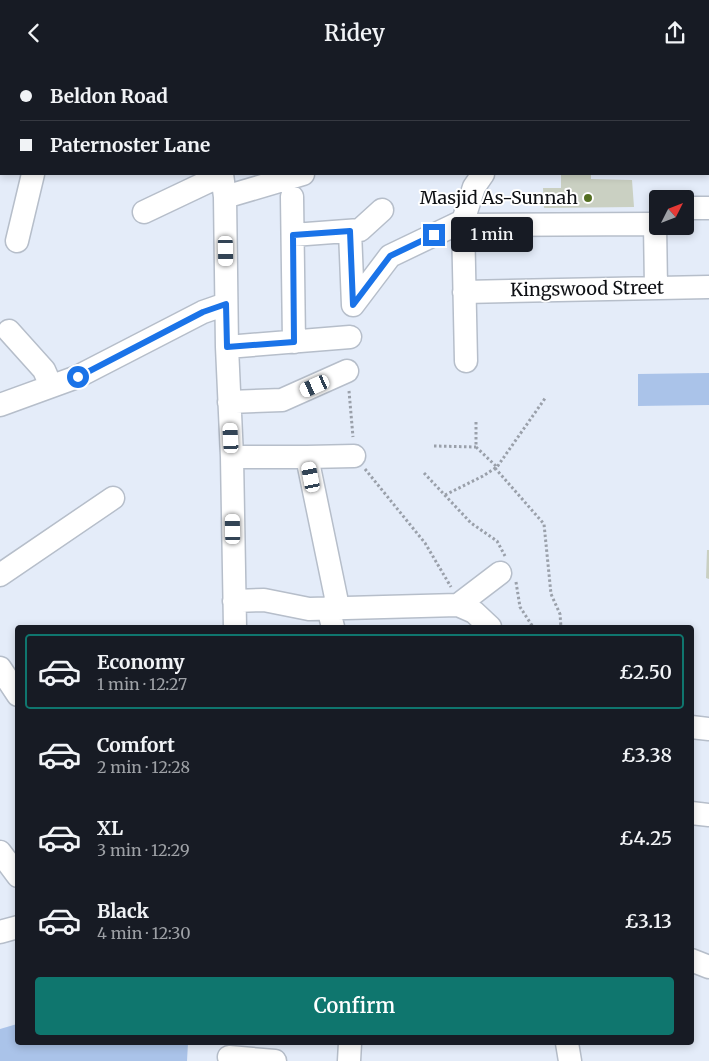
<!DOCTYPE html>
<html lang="en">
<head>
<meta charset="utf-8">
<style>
	body { margin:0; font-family:Merriweather,serif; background:#20242c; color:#f1f3f6; height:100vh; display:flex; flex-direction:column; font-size:19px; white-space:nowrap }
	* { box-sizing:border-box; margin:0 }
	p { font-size:16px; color:#9ea1a6 }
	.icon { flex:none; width:28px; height:28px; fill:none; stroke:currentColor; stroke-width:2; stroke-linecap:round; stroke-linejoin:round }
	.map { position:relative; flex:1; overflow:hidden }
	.side { position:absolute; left:15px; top:560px; width:679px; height:420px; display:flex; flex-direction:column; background:#171b24; border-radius:5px; box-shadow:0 2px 8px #0003 }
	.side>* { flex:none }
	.banner { position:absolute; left:0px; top:0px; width:710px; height:110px; box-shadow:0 2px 8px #0003; display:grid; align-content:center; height:110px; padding:0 20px; background:#171b24 }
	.needle { width:32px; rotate:48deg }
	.tools { position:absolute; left:649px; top:125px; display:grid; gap:10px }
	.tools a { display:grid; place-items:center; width:45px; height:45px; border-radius:5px; background:#171b24; box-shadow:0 2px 8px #0003; font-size:25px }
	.end { position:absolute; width:22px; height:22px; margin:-11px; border:6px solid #1a73e8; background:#fff; box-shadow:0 0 0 2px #fff }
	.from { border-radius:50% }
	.bubble { position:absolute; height:35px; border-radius:5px; background:#171b24; box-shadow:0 2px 8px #0003; font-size:16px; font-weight:600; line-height:35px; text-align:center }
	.car { position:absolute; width:15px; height:30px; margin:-15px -8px; border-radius:6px; box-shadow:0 0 4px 1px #0007; background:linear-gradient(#fff 24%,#345 0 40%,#fff 0 76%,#345 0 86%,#fff 0) }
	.banner b { display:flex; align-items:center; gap:18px; height:48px; font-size:19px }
	.banner b+b { border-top:1px solid #363941 }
	.banner i { width:12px; height:12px; background:#f1f3f6 }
	ul { padding:9px 0 0; list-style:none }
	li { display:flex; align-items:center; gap:15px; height:75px; margin:0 10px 8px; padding:0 10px; border:2px solid transparent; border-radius:5px }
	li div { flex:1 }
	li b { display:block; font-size:19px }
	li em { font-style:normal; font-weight:600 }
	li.active { border-color:#0f766e }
	li>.icon { width:45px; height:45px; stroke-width:1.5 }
	.action { display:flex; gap:10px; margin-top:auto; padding:10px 20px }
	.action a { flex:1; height:58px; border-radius:5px; background:#0f766e; color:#fff; font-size:20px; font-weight:600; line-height:58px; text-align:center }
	header { display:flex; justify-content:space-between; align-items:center; height:65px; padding:0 20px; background:#171b24; font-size:22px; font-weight:600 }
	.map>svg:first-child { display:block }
</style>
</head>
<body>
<header><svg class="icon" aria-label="back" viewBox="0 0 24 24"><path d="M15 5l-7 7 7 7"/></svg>Ridey<svg class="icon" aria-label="share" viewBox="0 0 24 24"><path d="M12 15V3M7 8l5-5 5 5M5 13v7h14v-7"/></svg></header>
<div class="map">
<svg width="709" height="996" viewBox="0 0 709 996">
	<rect width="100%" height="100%" fill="#e4ecf9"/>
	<path fill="#aac3e9" d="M709 308V340L638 341V309Z
		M17 959 18 978H188L187 996H0V964Z"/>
	<path fill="#cad0c2" d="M561 109H591V114L632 115 634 142 544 143 543 123H561Z
		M707 485H709V514L706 513Z"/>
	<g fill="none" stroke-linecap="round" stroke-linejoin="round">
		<defs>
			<path id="minor" d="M334 0V1
				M21 1V0
				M148 1V0
				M0 46 1 43
				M222 109 225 132 227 282 232 392 235 562
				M225 132 303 109
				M292 132 294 277
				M685 143H709
				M144 147 222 110
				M463 156 466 296
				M463 160 655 159 656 223
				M350 166 353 240
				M293 170 360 165 382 145
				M17 176 33 109
				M464 227 709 222
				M353 240 390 191 463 156 474 122 483 109
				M9 266 44 305 51 321
				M227 282 350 272
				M229 337 282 335 347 306
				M0 340 77 312 203 247 226 239
				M232 392H307L354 391
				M307 392 338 542
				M0 510 113 433
				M234 536 264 535 309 544 458 540 474 547 490 562
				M458 540 500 508
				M328 543 333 562
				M0 603 18 630
				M691 662 709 664
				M691 748 709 750
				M0 787 18 811
				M0 867 18 862
				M691 895 709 902
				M567 978 570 996
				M229 992 275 996
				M349 996 350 978"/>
			<path id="major" d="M0 69H1"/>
		</defs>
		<use href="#minor" stroke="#b6beca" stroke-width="25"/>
		<use href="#major" stroke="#b6beca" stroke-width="30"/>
		<path stroke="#9aa0aa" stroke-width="3" stroke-dasharray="2.5 2.5" stroke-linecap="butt" d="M500 1 501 0
			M555 1 556 0
			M349 326 353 372
			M476 357V382L497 402
			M434 381 476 382
			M495 403 544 459 551 529 560 549 561 562
			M365 404 425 478 451 522
			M424 408 471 458 497 476 505 491
			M445 430 483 411 497 402 546 332
			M516 517 520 542 533 562"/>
		<use href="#minor" stroke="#fff" stroke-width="22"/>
		<use href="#major" stroke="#fff" stroke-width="28"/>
	</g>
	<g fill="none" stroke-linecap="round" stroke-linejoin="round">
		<path stroke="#1a73e8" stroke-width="6" d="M78 312 203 247 226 239 227 282 294 277 293 170 350 166 353 240 390 191 434 170"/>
	</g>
	<circle fill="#546f22" stroke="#fff" stroke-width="2" cx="588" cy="133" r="5"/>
	<g text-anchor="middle" stroke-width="4" stroke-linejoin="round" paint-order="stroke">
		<g font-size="18" fill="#0e1014" stroke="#fff" text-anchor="end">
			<text x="578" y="139">Masjid As-Sunnah</text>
		</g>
		<g font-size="18" fill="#0e1014" stroke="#fff">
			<text transform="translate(587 224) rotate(-1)" y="6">Kingswood Street</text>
		</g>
	</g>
</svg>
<div class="tools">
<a><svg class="needle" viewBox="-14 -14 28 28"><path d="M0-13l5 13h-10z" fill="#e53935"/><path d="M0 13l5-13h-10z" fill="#9ea1a6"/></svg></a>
</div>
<i class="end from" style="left:78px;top:312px"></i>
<i class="end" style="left:434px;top:170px"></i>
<div class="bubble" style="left:451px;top:152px;width:82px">1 min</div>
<i class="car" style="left:226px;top:186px;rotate:179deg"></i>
<i class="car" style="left:315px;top:321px;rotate:246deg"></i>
<i class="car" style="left:231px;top:373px;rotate:357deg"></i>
<i class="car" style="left:311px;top:412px;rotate:349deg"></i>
<i class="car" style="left:233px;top:464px;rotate:359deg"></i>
<div class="banner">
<b><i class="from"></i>Beldon Road</b>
<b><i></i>Paternoster Lane</b>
</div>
<section class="side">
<ul>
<li class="active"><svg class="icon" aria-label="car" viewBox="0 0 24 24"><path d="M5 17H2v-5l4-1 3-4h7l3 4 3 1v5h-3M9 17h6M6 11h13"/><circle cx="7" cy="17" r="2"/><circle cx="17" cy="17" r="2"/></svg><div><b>Economy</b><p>1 min · 12:27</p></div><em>£2.50</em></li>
<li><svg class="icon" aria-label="car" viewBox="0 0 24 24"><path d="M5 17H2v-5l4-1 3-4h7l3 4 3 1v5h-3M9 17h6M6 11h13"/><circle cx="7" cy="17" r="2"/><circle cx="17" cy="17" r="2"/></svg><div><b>Comfort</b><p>2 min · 12:28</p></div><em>£3.38</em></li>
<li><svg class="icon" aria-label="car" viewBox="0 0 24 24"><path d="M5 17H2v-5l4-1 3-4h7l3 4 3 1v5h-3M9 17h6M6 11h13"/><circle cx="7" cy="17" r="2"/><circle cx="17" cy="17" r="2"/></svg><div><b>XL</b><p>3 min · 12:29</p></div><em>£4.25</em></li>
<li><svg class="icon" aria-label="car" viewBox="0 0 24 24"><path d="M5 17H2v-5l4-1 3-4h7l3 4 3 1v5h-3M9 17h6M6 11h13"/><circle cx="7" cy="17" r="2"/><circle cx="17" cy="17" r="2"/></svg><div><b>Black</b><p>4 min · 12:30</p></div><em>£3.13</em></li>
</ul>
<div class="action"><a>Confirm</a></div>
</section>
</div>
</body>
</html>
